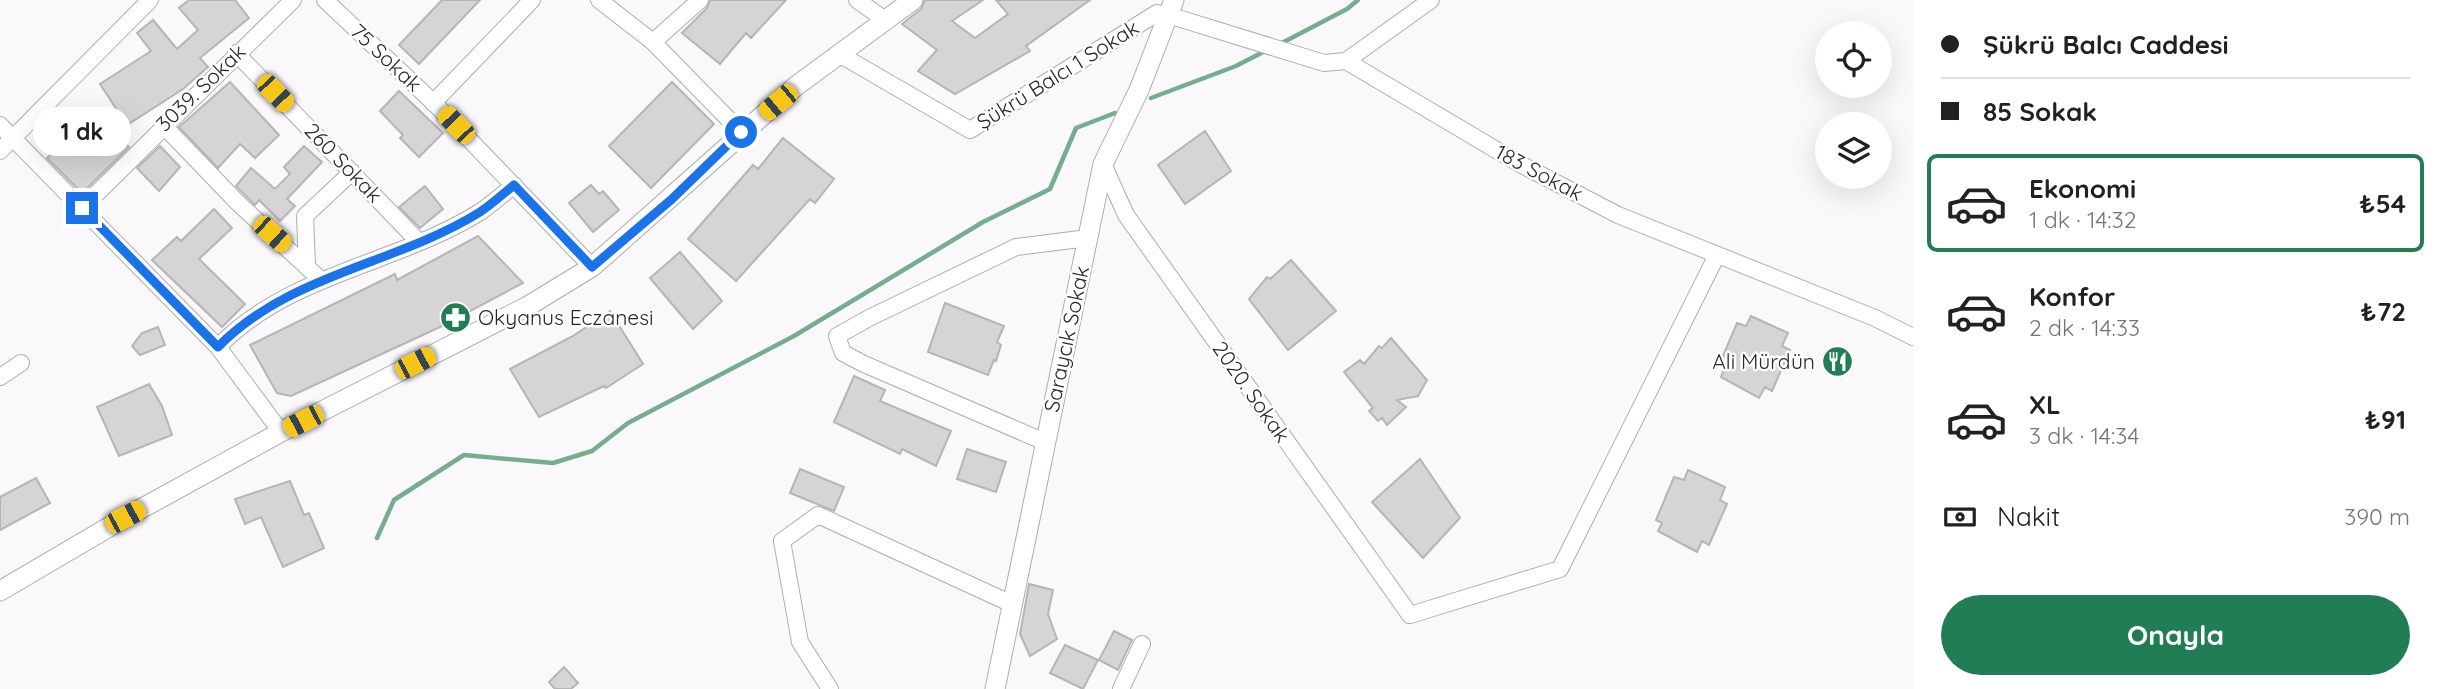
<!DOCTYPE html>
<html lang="tr">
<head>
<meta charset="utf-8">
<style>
	body { margin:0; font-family:Quicksand,sans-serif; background:#f2f2f2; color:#202124; height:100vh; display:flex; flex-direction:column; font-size:26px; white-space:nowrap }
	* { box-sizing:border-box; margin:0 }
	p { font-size:23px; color:#757577 }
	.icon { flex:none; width:38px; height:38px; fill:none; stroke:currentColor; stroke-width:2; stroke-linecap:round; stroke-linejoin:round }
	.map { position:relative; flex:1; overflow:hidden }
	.sheet { display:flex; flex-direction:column; background:#fff; width:525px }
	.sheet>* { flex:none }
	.hud { display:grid; align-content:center; height:154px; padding:0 28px; background:#fff }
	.buttons { position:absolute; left:1815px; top:21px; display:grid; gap:14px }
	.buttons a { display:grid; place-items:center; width:77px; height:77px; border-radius:50%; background:#fff; box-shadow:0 7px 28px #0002; font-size:35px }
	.end { position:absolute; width:32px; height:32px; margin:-16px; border:9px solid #1a73e8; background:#fff; box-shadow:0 0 0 4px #fff }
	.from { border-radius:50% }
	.bubble { position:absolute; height:49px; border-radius:24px; background:#fff; box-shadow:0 7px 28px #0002; font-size:23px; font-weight:800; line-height:49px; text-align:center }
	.car { position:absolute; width:21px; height:42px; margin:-21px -10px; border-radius:9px; box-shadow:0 0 5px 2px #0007; background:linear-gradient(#f5c518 24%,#345 0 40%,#f5c518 0 76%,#345 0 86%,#f5c518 0) }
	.hud b { display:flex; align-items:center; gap:24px; height:66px; font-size:26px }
	.hud b+b { border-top:2px solid #e0e0e0 }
	.hud i { width:18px; height:18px; background:#202124 }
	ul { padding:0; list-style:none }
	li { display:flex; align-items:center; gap:21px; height:98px; margin:0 14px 10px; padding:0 14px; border:4px solid transparent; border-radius:10px }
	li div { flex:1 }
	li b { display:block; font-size:26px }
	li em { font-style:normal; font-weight:800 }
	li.on { border-color:#217d53 }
	li>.icon { width:63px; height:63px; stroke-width:1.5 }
	.pay { display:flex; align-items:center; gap:18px; height:77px; padding:0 28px; font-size:26px }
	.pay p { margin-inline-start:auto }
	.cta { display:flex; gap:14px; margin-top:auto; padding:14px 28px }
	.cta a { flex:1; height:80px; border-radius:42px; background:#217d53; color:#fff; font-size:28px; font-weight:800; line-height:80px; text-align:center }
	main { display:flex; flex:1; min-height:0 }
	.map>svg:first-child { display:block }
</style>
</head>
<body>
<main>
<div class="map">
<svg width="1913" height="689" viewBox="0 0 1913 689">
	<rect width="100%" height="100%" fill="#fbf8fb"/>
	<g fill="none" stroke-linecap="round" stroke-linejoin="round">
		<path stroke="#75ae8e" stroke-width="4.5" d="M1278 45 1347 9 1358 0
			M1151 98 1236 66 1267 50
			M377 538 394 500 464 455 553 463 592 451 628 423 794 336 983 222 1050 189 1076 128 1115 113"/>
	</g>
	<path fill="#d6d4d7" stroke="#b6b4b6" stroke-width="2" d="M189 0H235L249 18 200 58 208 67 183 89 127 125 100 84 151 51 137 33 153 20 177 49 198 30 179 8Z
		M442 0H480L419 64 399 45Z
		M710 0H786L751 38 746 33 720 64 682 33 707 8Z
		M925 0H983L952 21 975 38 1008 14 996 0H1090L1026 46 1030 51 955 94 918 71 937 50 902 24 921 9Z
		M230 82 279 135 255 158 240 144 218 168 179 127Z
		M672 82 714 124 651 188 609 146Z
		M399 91 443 133 419 157 400 138 403 135 380 111Z
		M76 131 98 154 117 136 129 147 82 193 47 158Z
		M1205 131 1231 171 1185 204 1158 165Z
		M783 138 834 179 815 203 810 199 736 281 688 239 753 165 758 169Z
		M160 146 180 167 159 191 137 168Z
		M304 146 322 162 287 199 295 206 280 221 259 200 255 205 236 186 251 168 275 189 290 174 284 167Z
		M591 185 599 194 603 191 619 210 593 232 569 203Z
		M425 186 443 209 420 228 399 207Z
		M214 209 232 228 199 259 245 304 222 327 152 260 177 237 181 241Z
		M478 236 523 283 440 327 291 396 277 393 250 345 395 274 397 280Z
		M680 252 722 301 693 329 650 278Z
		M1291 260 1336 311 1288 350 1249 299 1267 277 1270 279Z
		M945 303 1004 326 997 342 1001 345 996 361 994 360 988 375 928 352Z
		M610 311 643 364 606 388 604 386 539 417 510 369 573 336Z
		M1751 316 1788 333 1782 346 1790 350 1772 391 1765 387 1759 398 1721 377 1724 369 1719 365 1737 323 1746 326Z
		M158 327 165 345 140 355 132 346 142 333Z
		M1391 338 1427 380 1418 396 1397 400 1406 407 1387 425 1382 418 1378 421 1369 411 1373 408 1344 372 1360 360 1364 364 1379 346 1382 348Z
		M854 376 885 390 880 401 951 431 936 466 902 449 900 454 834 422Z
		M149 384 162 406 172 435 119 456 97 407Z
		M967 449 1006 462 996 492 957 479Z
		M1420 459 1460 518 1423 558 1372 502Z
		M800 469 844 487 834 511 790 493Z
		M1688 470 1725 487 1720 500 1727 504 1709 545 1702 541 1697 552 1658 531 1662 523 1656 520 1674 477 1684 480Z
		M36 478 50 503 0 530V497Z
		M290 481 304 515 309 513 324 548 283 567 261 517 245 524 235 499Z
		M1029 584 1053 590 1048 614 1057 639 1030 656 1020 634Z
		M1114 631 1132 640 1118 670 1099 660Z
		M1065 645 1098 660 1083 689 1050 673Z
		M564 667 578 683 571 689H555L549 682Z"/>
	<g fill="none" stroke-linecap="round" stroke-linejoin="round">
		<defs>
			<path id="minor" d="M325 0 436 105 592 267
				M599 0 653 42 741 132
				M857 0 885 20
				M653 42 700 0
				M236 53 419 242
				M839 54 970 130 1157 13 1168 15 1324 63 1346 61 1520 164 1618 215 1875 318 1913 337
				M1346 61 1431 0
				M433 103 532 0
				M0 125 218 347 281 432
				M163 125 237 202 322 281
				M0 151 150 0
				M1103 164 1126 215 1410 615 1560 569 1717 255
				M82 208 293 0
				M307 266 305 216 352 172
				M218 347C288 274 397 264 480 212 492 204 503 194 514 185
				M0 377 21 363
				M1045 442 864 364 843 353 837 336 869 318 1016 247 1088 238
				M830 689 800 642 782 541 818 515 1012 604
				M1121 689 1142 644"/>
			<path id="tertiary" d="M0 591 126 517 281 432 528 306 592 267 796 86 913 0
				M995 689 1103 164 1139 90 1174 0"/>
		</defs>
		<use href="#minor" stroke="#aeacaf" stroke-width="18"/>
		<use href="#tertiary" stroke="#aeacaf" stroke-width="21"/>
		<use href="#minor" stroke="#fff" stroke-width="16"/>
		<use href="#tertiary" stroke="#fff" stroke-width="19"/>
	</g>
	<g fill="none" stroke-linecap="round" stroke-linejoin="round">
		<path stroke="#1a73e8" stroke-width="9" d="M82 208 218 347C289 274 397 264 480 212 492 204 503 194 514 185L592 267 672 199 741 132"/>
	</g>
	<defs>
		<symbol id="pharmacy-disc" viewBox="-11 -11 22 22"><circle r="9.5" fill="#217d53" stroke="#fff"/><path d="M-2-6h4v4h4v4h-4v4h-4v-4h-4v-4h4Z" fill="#fff"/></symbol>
		<symbol id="restaurant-disc" viewBox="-11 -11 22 22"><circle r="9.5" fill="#217d53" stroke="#fff"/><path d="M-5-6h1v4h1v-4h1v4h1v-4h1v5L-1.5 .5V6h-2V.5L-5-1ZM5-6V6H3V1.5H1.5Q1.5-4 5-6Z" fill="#fff"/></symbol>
	</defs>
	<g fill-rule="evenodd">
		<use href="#pharmacy-disc" x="438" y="300" width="35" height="35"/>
		<use href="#restaurant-disc" x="1820" y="344" width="35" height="35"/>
	</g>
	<g text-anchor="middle" stroke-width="5" stroke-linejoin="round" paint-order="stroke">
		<g font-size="21" fill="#292829" stroke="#fff">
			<text transform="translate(386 58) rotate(43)" y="7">75 Sokak</text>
			<text transform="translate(1058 75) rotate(-32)" y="7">Şükrü Balcı 1 Sokak</text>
			<text transform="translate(201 88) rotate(-44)" y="7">3039. Sokak</text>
			<text transform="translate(343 163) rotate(46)" y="7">260 Sokak</text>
			<text transform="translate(1539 173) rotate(28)" y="7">183 Sokak</text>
			<text transform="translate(1067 339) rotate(-78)" y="7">Saraycık Sokak</text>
			<text transform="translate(1251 392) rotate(55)" y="7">2020. Sokak</text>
		</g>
		<g font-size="21" fill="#292829" stroke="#fff" text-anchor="start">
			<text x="478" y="325">Okyanus Eczanesi</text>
			<text x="1815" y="369" text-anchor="end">Ali Mürdün</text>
		</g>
	</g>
</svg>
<div class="buttons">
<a><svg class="icon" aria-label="locate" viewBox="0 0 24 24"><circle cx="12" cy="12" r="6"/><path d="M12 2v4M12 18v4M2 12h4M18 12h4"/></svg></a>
<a><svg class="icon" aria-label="layers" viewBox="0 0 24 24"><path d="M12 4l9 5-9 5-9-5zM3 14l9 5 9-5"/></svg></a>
</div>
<i class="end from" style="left:741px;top:132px"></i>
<i class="end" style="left:82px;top:208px"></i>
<div class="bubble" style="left:33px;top:107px;width:98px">1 dk</div>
<i class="car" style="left:275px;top:93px;rotate:136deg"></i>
<i class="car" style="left:778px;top:102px;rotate:230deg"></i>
<i class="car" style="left:456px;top:125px;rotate:316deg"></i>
<i class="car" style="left:272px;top:234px;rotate:132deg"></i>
<i class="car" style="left:415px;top:363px;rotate:63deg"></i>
<i class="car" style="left:303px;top:421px;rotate:243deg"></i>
<i class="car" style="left:125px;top:517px;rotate:62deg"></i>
</div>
<section class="sheet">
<div class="hud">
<b><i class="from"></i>Şükrü Balcı Caddesi</b>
<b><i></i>85 Sokak</b>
</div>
<ul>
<li class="on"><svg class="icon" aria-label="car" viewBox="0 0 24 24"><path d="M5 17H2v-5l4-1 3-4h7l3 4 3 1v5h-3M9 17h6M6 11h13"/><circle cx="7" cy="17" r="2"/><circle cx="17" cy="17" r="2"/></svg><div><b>Ekonomi</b><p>1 dk · 14:32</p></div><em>₺54</em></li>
<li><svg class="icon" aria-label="car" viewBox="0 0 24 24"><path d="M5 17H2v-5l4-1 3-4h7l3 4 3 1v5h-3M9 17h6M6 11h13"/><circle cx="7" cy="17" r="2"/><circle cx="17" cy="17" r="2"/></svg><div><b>Konfor</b><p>2 dk · 14:33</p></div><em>₺72</em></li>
<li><svg class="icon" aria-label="car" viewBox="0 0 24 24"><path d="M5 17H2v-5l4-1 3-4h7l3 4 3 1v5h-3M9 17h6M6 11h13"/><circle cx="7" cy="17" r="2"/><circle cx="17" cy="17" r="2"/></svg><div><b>XL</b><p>3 dk · 14:34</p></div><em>₺91</em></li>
</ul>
<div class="pay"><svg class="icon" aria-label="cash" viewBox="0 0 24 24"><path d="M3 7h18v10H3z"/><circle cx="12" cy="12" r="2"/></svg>Nakit<p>390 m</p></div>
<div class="cta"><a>Onayla</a></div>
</section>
</main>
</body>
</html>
